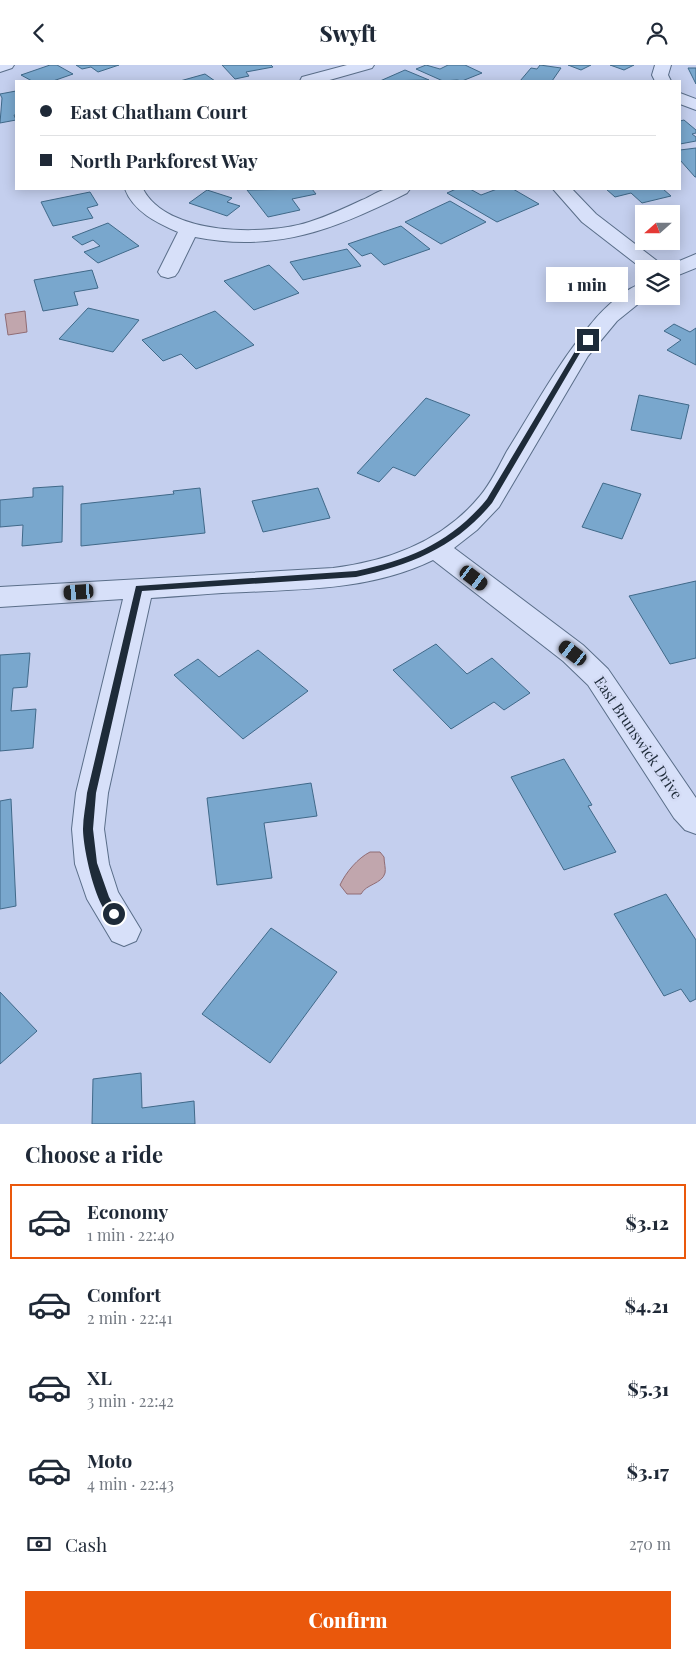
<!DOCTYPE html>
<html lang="en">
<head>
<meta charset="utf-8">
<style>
	body { margin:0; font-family:"Playfair Display",serif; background:#f6f6f7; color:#1f2937; height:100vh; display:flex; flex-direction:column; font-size:19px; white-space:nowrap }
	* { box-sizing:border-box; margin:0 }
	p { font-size:16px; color:#747a83 }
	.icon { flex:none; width:28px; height:28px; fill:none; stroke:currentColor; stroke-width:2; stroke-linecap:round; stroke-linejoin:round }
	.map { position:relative; height:1059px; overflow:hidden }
	.side { display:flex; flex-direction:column; background:#fff; flex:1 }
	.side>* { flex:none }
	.hud { position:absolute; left:15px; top:15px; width:666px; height:110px; border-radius:0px; box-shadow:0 2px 12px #0003; display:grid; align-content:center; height:110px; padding:0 25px; background:#fff }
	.needle { width:32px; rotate:249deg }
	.tools { position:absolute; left:635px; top:140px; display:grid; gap:10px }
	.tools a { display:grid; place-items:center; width:45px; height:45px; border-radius:0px; background:#fff; box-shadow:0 2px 12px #0003; font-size:25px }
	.end { position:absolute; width:22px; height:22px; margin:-11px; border:6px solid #1e2b39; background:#fff; box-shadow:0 0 0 2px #fff }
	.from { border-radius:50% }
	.bubble { position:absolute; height:35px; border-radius:0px; background:#fff; box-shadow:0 2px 12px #0003; font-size:16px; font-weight:800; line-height:35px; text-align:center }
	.car { position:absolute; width:15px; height:30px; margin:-15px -8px; border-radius:6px; box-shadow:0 0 4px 1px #0007; background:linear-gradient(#222 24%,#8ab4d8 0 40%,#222 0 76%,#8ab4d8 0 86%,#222 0) }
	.hud b { display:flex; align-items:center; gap:18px; height:48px; font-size:19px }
	.hud b+b { border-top:1px solid #e0e1e3 }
	.hud i { width:12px; height:12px; background:#1f2937 }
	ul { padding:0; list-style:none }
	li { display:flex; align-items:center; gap:15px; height:75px; margin:0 10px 8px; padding:0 15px; border:2px solid transparent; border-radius:0px }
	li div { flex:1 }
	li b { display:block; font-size:19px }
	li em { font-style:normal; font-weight:800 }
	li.on { border-color:#ea580c }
	li>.icon { width:45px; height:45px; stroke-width:1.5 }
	h2 { padding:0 25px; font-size:22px; line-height:60px }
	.pay { display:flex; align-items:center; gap:12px; height:55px; padding:0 25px; font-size:19px }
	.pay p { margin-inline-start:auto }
	.button { display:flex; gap:10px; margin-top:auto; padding:10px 25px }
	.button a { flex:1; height:58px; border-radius:0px; background:#ea580c; color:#fff; font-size:20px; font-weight:800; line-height:58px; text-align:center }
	header { display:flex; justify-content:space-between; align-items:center; height:65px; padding:0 25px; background:#fff; font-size:22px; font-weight:800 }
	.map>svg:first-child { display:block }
</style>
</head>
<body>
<header><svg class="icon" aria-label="back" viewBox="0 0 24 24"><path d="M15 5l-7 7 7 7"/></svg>Swyft<svg class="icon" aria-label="person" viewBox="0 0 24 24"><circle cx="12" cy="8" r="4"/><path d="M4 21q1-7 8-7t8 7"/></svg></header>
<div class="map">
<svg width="696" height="1059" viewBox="0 0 696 1059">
	<rect width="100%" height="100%" fill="#c4cfee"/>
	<path fill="#c1a6ad" stroke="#906c74" d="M25 246 27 267 8 270 5 249Z
		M370 787H380L384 792C384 797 386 804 385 808 382 819 366 819 361 829H347L340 820C346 807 358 793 370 787Z"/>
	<path fill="#79a7cd" stroke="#406989" d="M50 0H57L73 9 53 16H32L21 10Z
		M76 0H119L98 7 91 2 82 4Z
		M222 0H271L273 2 246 7 249 11 235 14Z
		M426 0 440 4 448 0H465L482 8 462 16 457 15 443 16 416 4Z
		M540 0 561 3 552 16H520L531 3 537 4Z
		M568 0H591L581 5Z
		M610 0H634L624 5Z
		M688 3H696V19Z
		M405 5 429 15 380 16Z
		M205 9 215 16H180Z
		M16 26V50H14L16 55 0 58 2 33 0 29Z
		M684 55 696 65V68L692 69 696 72V76L680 79V56Z
		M696 83V112H695L680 95V85Z
		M312 124 316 129 292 134 300 145 268 152 247 125Z
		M456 124H470L481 130 497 124H513L539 139 497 157 447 128Z
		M606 124H663L671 131 642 138 631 128 615 132Z
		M207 125 232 133 227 137 240 141 227 151 189 138Z
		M90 127 98 140 87 143 93 153 53 161 41 137Z
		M450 136 486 157 441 179 405 157Z
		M108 158 139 181 98 198 84 187 100 181 93 175 82 180 72 172Z
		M401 161 430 184 384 200 371 188 362 191 348 179Z
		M347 184 361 201 303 215 290 197Z
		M269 200 299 228 254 245 224 216Z
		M92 205 98 223 74 227 78 240 43 246 34 215Z
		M88 243 139 255 113 287 59 274Z
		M215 246 254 280 196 304 181 289 163 296 142 275Z
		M674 259 690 267 696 263V300L667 285 681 275 664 266Z
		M639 330 689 340 681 374 631 365Z
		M426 333 470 350 415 411 393 402 379 417 357 408Z
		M603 418 641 429 622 474 582 462Z
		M63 421 62 477 22 481 23 460 0 462V435L33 432V423Z
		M200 423 205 468 81 481V439L174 429 173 426Z
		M318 423 330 453 263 467 252 436Z
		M696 516V593L670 599 629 531Z
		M436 579 467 609 492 593 530 628 504 645 494 637 451 664 393 605Z
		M258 585 308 626 243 674 174 610 198 594 219 612Z
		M30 588 27 622 13 623 11 646 36 644 33 683 0 686V590Z
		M564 694 592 740 588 741 616 787 564 805 511 712Z
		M311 718 317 751 264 758 272 813 217 820 207 733Z
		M11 734 16 841 0 844V736Z
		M666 829 696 875V934L690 937 681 924 664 931 614 849Z
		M271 863 337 907 270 998 202 949Z
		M0 927 37 966 0 999Z
		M141 1008 142 1043 194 1036 195 1059H92L93 1014Z"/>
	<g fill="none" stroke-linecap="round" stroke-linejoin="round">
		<defs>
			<path id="minor" d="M0 0H14L12 3 0 7Z
				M347 0H374L372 3 326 16H300L302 12Z
				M655 0H671L668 10 671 16H655L652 10Z
				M680 28 696 34V45L680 39Z
				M125 124H143C167 171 266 171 309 157 328 151 345 143 362 135 370 132 379 125 387 124 394 123 403 124 410 124L407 128C336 164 276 188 195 172L178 207 175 211 168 213 161 211 158 207 178 167C157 158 133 146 125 124Z
				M553 124H572L596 149 665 202 696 189V203L671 213V204L644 205 582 157Z
				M644 218V231H648L617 256 588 291 499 442 477 465 454 483 583 580 608 604 696 733V769L685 765 674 753 588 620 563 596 433 495C373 524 310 524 246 527 214 528 182 531 151 533L108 728 104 764 109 799 118 827 141 865 136 876 124 881 112 876 87 834 75 799 72 764 76 728 123 534 0 542V522L333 503C389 496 443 476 480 431 491 418 499 401 507 386 534 343 558 298 591 259 602 245 626 222 644 218Z"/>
		</defs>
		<use href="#minor" stroke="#5a6e89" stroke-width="2"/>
		<use href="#minor" fill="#d7e0f9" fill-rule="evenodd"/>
	</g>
	<path fill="#1e2b39" d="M588 273 591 275 580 288 492 438C456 482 411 500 356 512L142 526 96 728 93 764 97 798 109 832 119 849 114 854C96 847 83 782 83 764 83 752 86 740 87 728L136 521 356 506C409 495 452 477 487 434L574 288Z"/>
	<g text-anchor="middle" stroke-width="5" stroke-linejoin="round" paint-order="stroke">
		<g font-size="15" fill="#1e2b39" stroke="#d4dcf6">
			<text transform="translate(638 673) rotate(56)" y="5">East Brunswick Drive</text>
		</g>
	</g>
</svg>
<div class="tools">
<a><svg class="needle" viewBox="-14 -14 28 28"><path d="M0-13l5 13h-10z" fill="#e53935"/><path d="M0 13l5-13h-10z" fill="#747a83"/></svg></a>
<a><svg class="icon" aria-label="layers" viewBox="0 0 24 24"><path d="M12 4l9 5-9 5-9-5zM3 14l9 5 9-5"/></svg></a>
</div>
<i class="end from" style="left:114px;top:849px"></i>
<i class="end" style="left:588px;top:275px"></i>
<div class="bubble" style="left:546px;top:202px;width:82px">1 min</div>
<i class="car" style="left:474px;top:513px;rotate:127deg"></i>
<i class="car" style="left:79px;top:527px;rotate:266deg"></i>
<i class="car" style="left:573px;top:588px;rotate:307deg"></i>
<div class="hud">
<b><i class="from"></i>East Chatham Court</b>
<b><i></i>North Parkforest Way</b>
</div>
</div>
<section class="side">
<h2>Choose a ride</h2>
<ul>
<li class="on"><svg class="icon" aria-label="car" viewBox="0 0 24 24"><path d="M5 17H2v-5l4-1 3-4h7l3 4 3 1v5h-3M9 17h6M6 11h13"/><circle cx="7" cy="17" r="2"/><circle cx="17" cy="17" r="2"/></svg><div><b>Economy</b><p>1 min · 22:40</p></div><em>$3.12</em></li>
<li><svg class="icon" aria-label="car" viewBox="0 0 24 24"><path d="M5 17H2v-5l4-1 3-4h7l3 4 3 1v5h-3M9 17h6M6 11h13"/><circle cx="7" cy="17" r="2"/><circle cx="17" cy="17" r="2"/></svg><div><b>Comfort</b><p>2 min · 22:41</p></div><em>$4.21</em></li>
<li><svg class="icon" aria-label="car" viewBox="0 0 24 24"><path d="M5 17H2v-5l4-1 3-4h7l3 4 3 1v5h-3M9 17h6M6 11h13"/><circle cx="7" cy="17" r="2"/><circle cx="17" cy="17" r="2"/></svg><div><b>XL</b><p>3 min · 22:42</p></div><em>$5.31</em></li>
<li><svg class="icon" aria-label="car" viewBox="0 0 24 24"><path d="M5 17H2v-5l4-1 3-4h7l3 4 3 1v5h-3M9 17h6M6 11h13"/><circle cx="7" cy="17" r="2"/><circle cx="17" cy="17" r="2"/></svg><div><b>Moto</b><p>4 min · 22:43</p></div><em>$3.17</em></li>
</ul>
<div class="pay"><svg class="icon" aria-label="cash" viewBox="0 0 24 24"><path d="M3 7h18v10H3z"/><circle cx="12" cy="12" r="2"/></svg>Cash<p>270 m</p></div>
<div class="button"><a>Confirm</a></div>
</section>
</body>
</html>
